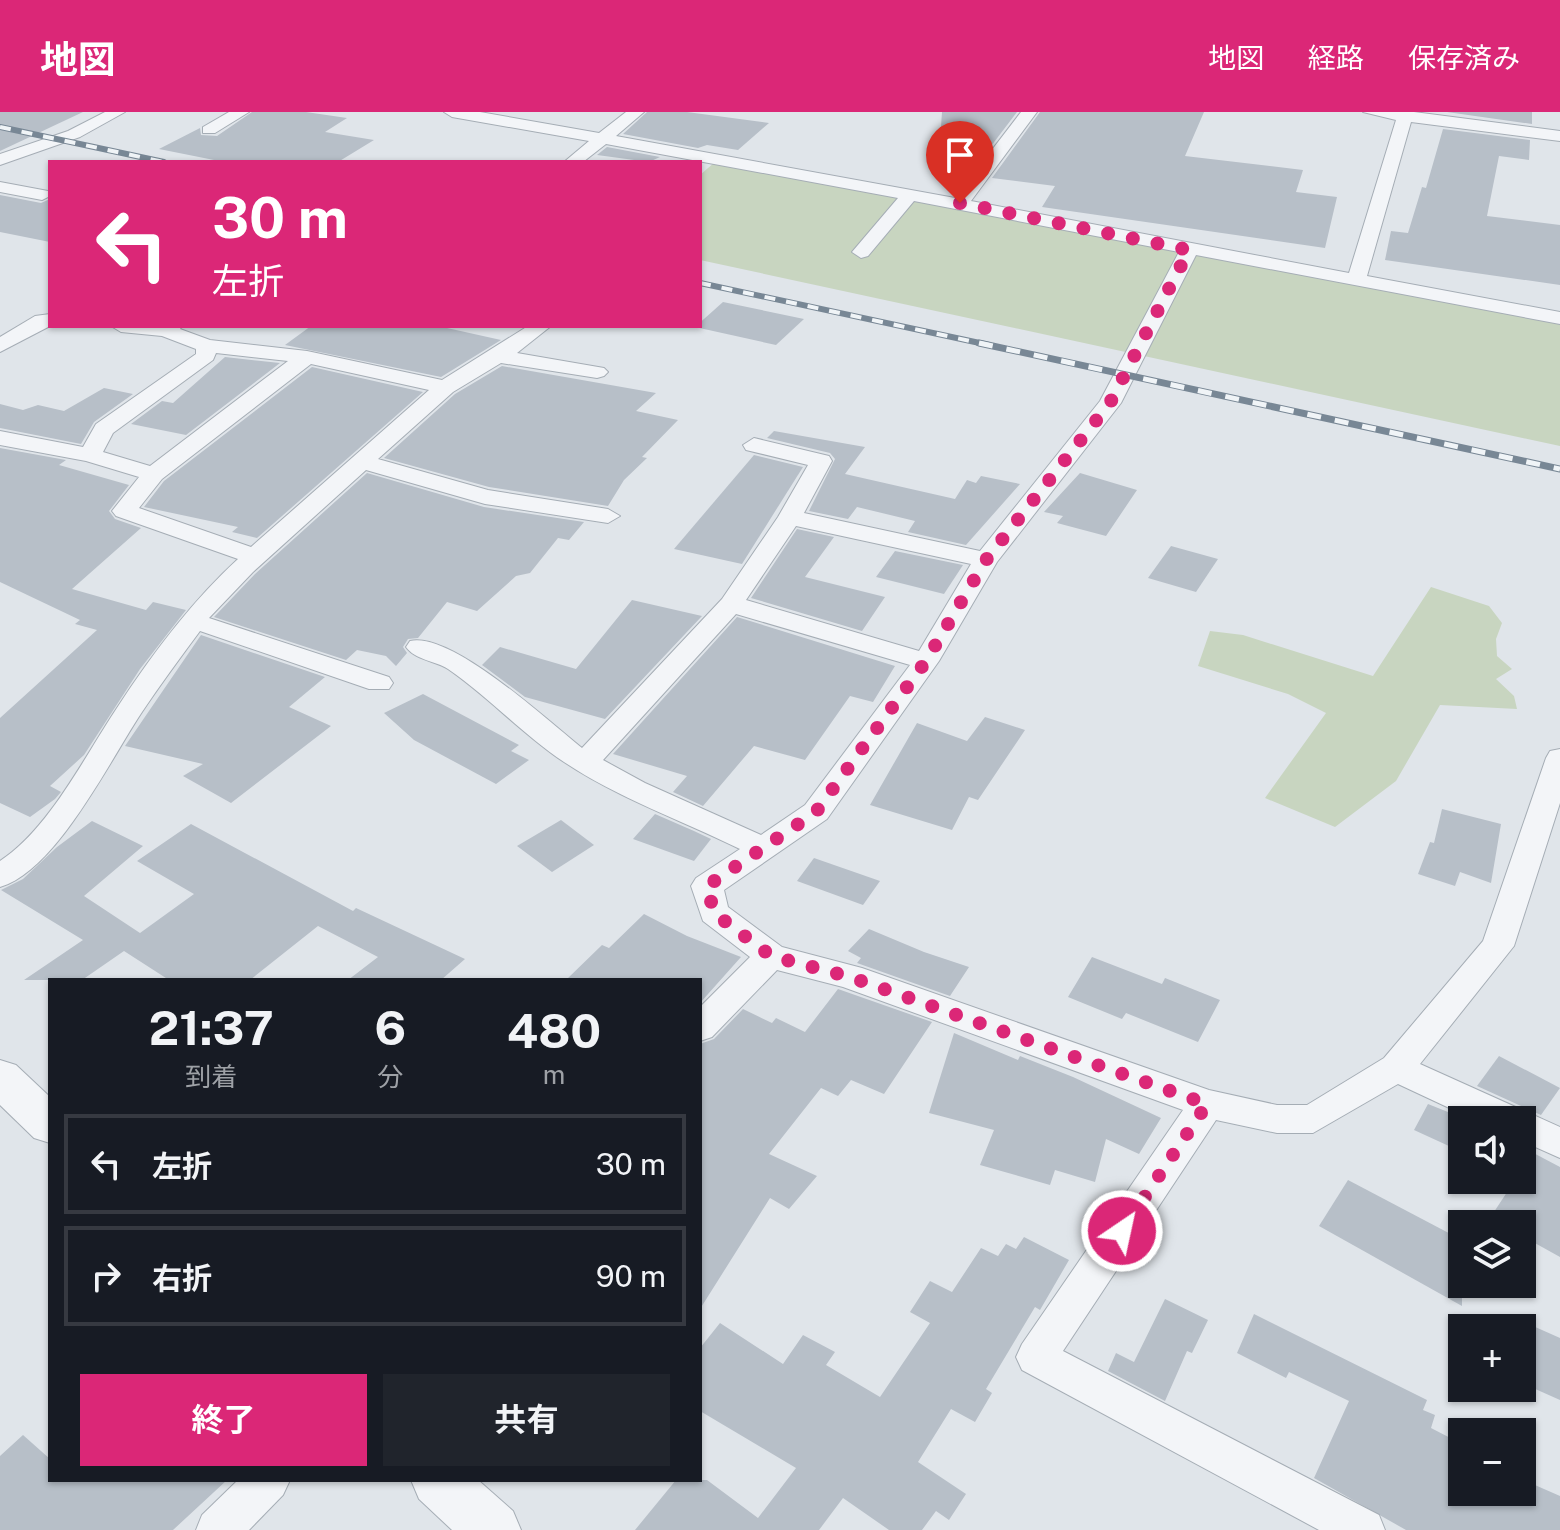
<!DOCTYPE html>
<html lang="ja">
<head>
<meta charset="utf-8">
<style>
  :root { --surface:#171b24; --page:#20242c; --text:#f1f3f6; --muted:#9ea1a6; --line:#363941; --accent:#db2777 }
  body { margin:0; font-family:"Public Sans","Noto Sans JP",sans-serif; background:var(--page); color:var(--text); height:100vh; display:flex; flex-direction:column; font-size:30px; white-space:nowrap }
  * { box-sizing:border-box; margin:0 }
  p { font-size:26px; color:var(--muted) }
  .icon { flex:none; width:44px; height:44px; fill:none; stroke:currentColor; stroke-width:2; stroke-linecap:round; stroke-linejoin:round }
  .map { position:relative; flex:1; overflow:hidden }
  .sheet { position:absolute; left:48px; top:866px; width:654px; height:504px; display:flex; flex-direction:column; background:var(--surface); border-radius:0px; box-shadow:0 2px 6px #0004 }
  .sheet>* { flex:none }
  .guide { position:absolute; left:48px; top:48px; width:654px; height:168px; border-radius:0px; box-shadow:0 2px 6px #0004; background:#db2777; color:#fff; overflow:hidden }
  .fabs { position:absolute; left:1448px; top:994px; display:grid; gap:16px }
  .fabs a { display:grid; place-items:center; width:88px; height:88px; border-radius:0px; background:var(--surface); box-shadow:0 2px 6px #0004; font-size:40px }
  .pin { position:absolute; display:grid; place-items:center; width:68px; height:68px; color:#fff; margin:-82px -34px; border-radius:50% 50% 50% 0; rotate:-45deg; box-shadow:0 0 8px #0007 }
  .pin .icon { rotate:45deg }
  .me { position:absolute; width:88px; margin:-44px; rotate:34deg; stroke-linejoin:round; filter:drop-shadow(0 0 6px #0008) }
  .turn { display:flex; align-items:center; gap:28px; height:168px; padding:0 32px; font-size:36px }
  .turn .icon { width:104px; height:104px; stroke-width:2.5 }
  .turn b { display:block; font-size:56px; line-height:68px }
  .eta { display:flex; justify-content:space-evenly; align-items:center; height:136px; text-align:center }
  .eta b { font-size:48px; font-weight:700; line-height:56px }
  .button { display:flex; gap:16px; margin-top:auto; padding:16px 32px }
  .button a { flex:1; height:92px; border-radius:0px; background:var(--accent); color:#fff; font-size:32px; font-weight:700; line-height:92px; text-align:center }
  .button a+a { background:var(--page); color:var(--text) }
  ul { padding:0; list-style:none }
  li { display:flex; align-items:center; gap:24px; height:100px; margin:0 16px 12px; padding:0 16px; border:4px solid var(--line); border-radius:0px }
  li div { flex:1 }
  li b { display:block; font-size:30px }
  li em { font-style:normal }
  header { display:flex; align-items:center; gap:48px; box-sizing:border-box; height:112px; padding:0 40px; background:var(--accent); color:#fff }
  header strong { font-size:38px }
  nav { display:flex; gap:44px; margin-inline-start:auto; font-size:28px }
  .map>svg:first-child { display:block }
  .green { fill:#c8d5c0 }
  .building { fill:#b7bfc8 }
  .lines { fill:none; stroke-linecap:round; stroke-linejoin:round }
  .minor-casing { stroke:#a5adb5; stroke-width:2 }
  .tertiary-casing { stroke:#a5adb5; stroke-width:2 }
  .minor { fill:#f3f5f8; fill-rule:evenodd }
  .tertiary { fill:#f3f5f8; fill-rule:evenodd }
  .rail-far1-casing { stroke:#788795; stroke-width:6 }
  .rail-casing { stroke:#788795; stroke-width:7 }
  .rail-far1 { stroke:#f0f4f7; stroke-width:4; stroke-dasharray:11; stroke-linecap:butt }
  .rail { stroke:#f0f4f7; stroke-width:5; stroke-dasharray:14; stroke-linecap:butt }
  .route { stroke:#db2777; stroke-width:14; stroke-dasharray:0 25.2 }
</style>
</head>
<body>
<header>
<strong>地図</strong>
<nav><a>地図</a><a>経路</a><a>保存済み</a></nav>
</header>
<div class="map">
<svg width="1560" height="1418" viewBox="0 0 1560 1418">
  <rect width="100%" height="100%" fill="#e0e5ea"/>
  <g class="green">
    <polygon points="715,50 1560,206 1560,334 700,148 700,63"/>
    <polygon points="1431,475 1489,494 1502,511 1496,527 1497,544 1512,557 1496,567 1514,584 1517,597 1440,593 1396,669 1335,715 1265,686 1326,601 1288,582 1198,554 1210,519 1243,523 1373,564"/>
  </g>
  <g class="building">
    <polygon points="0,0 83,0 0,39"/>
    <polygon points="252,0 306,0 347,6 325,20 374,28 338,50 224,50 159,37 200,16 201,23 217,24"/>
    <polygon points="647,0 687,0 769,11 738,38 707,33 698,36 623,22"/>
    <polygon points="942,0 1017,0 969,63 938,59"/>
    <polygon points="1040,0 1204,0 1185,44 1303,58 1296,80 1337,85 1325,136 1042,95 1055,74 992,66"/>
    <polygon points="1447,0 1532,0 1532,12"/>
    <polygon points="1443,17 1530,28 1529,48 1499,44 1487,104 1560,113 1560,173 1385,148 1391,119 1408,121 1422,75 1426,76"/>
    <polygon points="607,35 660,45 649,50 597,43"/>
    <polygon points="0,83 41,91 50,87 50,130 0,120"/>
    <polygon points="723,190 804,207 776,233 695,215"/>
    <polygon points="311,214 438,214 501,228 441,265 285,233"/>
    <polygon points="225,245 280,251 186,323 131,312 162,289 173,291"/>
    <polygon points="502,254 656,281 636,299 678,308 642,345 647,346 624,368 608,394 489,375 384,346 455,282"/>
    <polygon points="312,255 423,280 257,426 232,420 238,415 144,395 164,369"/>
    <polygon points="104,276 133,282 94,310 81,332 0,316 0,292 23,298 38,293 64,299"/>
    <polygon points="774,319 865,335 845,362 955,387 967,368 976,371 981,364 1020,372 966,433 908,420 915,409 857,395 848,407 809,399 835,347 830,341 767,326"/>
    <polygon points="0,336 66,348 59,353 129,373 109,399 115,407 141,416 72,477 146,498 153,490 186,498 140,557 84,643 50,674 61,680 55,687 30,705 0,691 0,606 97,518 75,512 80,508 0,470"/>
    <polygon points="754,343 803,355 742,452 674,437"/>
    <polygon points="367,361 484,395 584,410 569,428 558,426 530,461 516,464 477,499 447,490 418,526 408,527 403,535 407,541 396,554 386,544 357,538 346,548 214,505 255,462"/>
    <polygon points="1080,361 1137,378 1106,424 1057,411 1063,404 1044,400"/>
    <polygon points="797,417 834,425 805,465 885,485 862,519 751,486"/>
    <polygon points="1171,434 1218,447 1196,480 1148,466"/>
    <polygon points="895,439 963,453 944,482 876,465"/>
    <polygon points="632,488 702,504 605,607 525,585 482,553 500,535 576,557"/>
    <polygon points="737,505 895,554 873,590 850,584 805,648 754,634 703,694 673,680 687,664 613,642"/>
    <polygon points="201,523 325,565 289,595 331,614 231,691 183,664 203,652 125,634"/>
    <polygon points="423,582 519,633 511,639 529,648 496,672 414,628 384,601"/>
    <polygon points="985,605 1025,618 978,688 969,685 952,718 870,693 917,611 967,629"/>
    <polygon points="1442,697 1501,712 1491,771 1460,760 1455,774 1418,762 1430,730 1434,731"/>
    <polygon points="655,702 694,719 711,727 694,749 633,727"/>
    <polygon points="561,708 594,733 552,760 517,734"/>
    <polygon points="92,709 143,734 84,784 140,821 194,782 137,749 191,712 353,799 356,796 465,847 441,868 348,868 378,845 318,814 250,868 169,868 124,839 82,868 24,868 83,828 1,778 23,767 57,735"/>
    <polygon points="814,746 880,769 863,793 797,769"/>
    <polygon points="644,802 687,824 741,845 700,891 700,868 566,868 602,833 609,836"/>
    <polygon points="869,817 924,840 969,855 950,884 857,851 861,846 848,839"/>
    <polygon points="1092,845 1162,872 1165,866 1220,888 1198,930 1126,901 1122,907 1068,885"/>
    <polygon points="838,877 932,910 884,982 851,968 838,984 821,976 769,1042 817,1064 789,1097 770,1086 700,1197 700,932 714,927 743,897 772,911 776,906 805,920"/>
    <polygon points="954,921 1018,948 1020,944 1073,965 1161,1006 1139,1042 1106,1027 1095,1070 1055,1058 1050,1073 980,1053 994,1018 929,1001"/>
    <polygon points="1499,944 1560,976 1541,1003 1477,974"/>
    <polygon points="1428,992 1468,1008 1462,1008 1462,1040 1414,1018"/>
    <polygon points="1522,1035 1560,1055 1560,1145 1522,1124 1522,1112 1502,1112 1490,1106 1515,1068 1522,1068"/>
    <polygon points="1348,1068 1462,1128 1462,1194 1319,1114"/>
    <polygon points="1024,1125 1069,1148 1040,1198 1035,1195 986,1277 992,1281 975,1310 951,1297 918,1350 966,1382 949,1408 936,1399 922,1418 889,1418 843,1386 819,1418 635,1418 676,1368 707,1368 758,1406 796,1356 700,1299 700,1236 720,1211 783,1252 803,1223 835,1240 826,1253 880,1285 930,1211 910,1200 930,1169 952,1180 981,1136 998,1144 1006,1132 1016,1137"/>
    <polygon points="1165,1187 1208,1208 1192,1241 1187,1239 1165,1289 1108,1259 1116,1241 1134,1250"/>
    <polygon points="1254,1202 1427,1288 1423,1298 1435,1303 1431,1316 1462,1332 1462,1380 1526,1380 1528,1370 1560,1384 1560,1418 1406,1418 1314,1366 1349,1289 1289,1260 1286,1266 1237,1241"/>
    <polygon points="1522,1209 1560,1226 1560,1288 1522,1271"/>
    <polygon points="23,1323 50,1347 50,1368 227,1368 173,1418 0,1418 0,1344"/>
  </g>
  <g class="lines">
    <g class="minor-casing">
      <g id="minor">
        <polygon points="105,0 125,0 80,25 0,53 0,42 68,19"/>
        <polygon points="229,0 249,0 215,21 203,21 203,15"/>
        <path d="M444,0h36l119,21 27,-21h18l-28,24 339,62 66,-86h16l-66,89 378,72 47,-153 -33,-8h51l146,19v10l-149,-19 -44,154 193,36v12l-364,-69 -75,148 -124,159 -58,99 -112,158 -103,71 4,17 54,40 80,21 347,122 68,15h30l77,-47 99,-117 63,-183 4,-7 10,-2v54l-46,143 -94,118 140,63v31l-38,-17v-21h-47l-77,-36 -85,49h-36l-61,-13 -153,231 316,164 6,15h-66l-297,-160 -6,-13 6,-13 161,-234 -340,-123 -66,-17 -65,67 -12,4v-34l50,-50 -47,-36 -12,-35 5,-8 44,-29c-59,-29 -122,-51 -176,-87 -41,-27 -75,-65 -116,-93 -12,-8 -33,-9 -42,-22l4,-6c41,-10 138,80 172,107l140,-149 56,-82 30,-52 -62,-15 -3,-5 11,-7 75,18 3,5 -28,52 176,38 120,-150 79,-149 -265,-51 -46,55 -7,2 -9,-6 46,-54 -292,-54 -23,18h-19l25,-21 -137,-24zM796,414l175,38 -52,87 -173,-51zM736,502l174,51 -105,140 -44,30 -116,-52 -42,-23z"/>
        <polygon points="0,70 48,79 50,84 42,88 0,80"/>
        <polygon points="50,202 50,214 0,240 0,225 35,204"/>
        <path d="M111,214h71l-2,3 30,11 97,11 135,29 86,-54h23l-34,27 87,15 4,4 -4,4 -7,2 -96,-15 -48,29 -75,67 110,31 120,19 12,7 -12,7 -123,-19 -119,-34 -113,102 -44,46 180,59 4,6 -4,6h-20l-169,-58c-20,27 -40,54 -58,81 -32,48 -86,159 -142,175v-26c48,-31 84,-103 115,-150 35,-54 75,-108 123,-152l-122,-43 -4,-5 27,-34 -53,-16 -86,-16v-14l83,16 13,-23 100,-70v-5l-34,-13 -41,-4zM216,241l72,8 -138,105 -47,-14 10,-19 100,-73zM311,252l118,26 -178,157 -112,-39 23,-29z"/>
        <polygon points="238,1368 290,1368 283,1383 249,1418 196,1418 202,1403"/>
      </g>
    </g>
    <g class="tertiary-casing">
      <g id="tertiary">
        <polygon points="0,948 16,953 50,985 50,1031 34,1026 0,993"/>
        <polygon points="411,1368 478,1368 513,1399 521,1418 452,1418 419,1387"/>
      </g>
    </g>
    <use href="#minor" class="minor"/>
    <use href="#tertiary" class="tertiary"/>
    <g class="rail-far1-casing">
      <g id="rail-far1">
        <polyline points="0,15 164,50"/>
        <polyline points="700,171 989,233"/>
      </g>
    </g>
    <g class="rail-casing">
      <polyline id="rail" points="979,231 1560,357"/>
    </g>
    <use href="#rail-far1" class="rail-far1"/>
    <use href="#rail" class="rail"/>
  </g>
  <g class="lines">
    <polyline class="route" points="960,91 1189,138 1110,291 986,448 926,549 816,700 707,774 714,801 771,844 850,865 1207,992 1122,1119"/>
  </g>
</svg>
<div class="fabs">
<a><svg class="icon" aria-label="sound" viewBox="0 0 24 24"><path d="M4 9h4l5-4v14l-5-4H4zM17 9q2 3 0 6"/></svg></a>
<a><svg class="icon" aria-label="layers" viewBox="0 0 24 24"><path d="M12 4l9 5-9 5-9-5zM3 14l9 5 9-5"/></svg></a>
<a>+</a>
<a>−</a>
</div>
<div class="pin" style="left:960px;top:91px;background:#d93025"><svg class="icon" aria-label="arrive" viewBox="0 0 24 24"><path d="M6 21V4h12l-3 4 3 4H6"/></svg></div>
<svg class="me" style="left:1122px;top:1119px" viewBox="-20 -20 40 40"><circle r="17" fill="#db2777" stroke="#fff" stroke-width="3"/><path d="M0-11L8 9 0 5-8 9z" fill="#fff"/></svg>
<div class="guide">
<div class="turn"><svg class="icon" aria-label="left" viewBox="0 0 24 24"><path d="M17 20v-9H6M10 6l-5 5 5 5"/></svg><div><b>30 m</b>左折</div></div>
</div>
<section class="sheet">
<div class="eta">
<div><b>21:37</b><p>到着</p></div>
<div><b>6</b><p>分</p></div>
<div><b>480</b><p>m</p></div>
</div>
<ul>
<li><svg class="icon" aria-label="left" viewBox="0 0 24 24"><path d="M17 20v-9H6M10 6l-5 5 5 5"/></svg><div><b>左折</b></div><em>30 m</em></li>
<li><svg class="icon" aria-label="right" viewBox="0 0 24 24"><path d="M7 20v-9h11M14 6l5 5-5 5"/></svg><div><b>右折</b></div><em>90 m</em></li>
</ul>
<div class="button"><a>終了</a><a>共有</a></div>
</section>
</div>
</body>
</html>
